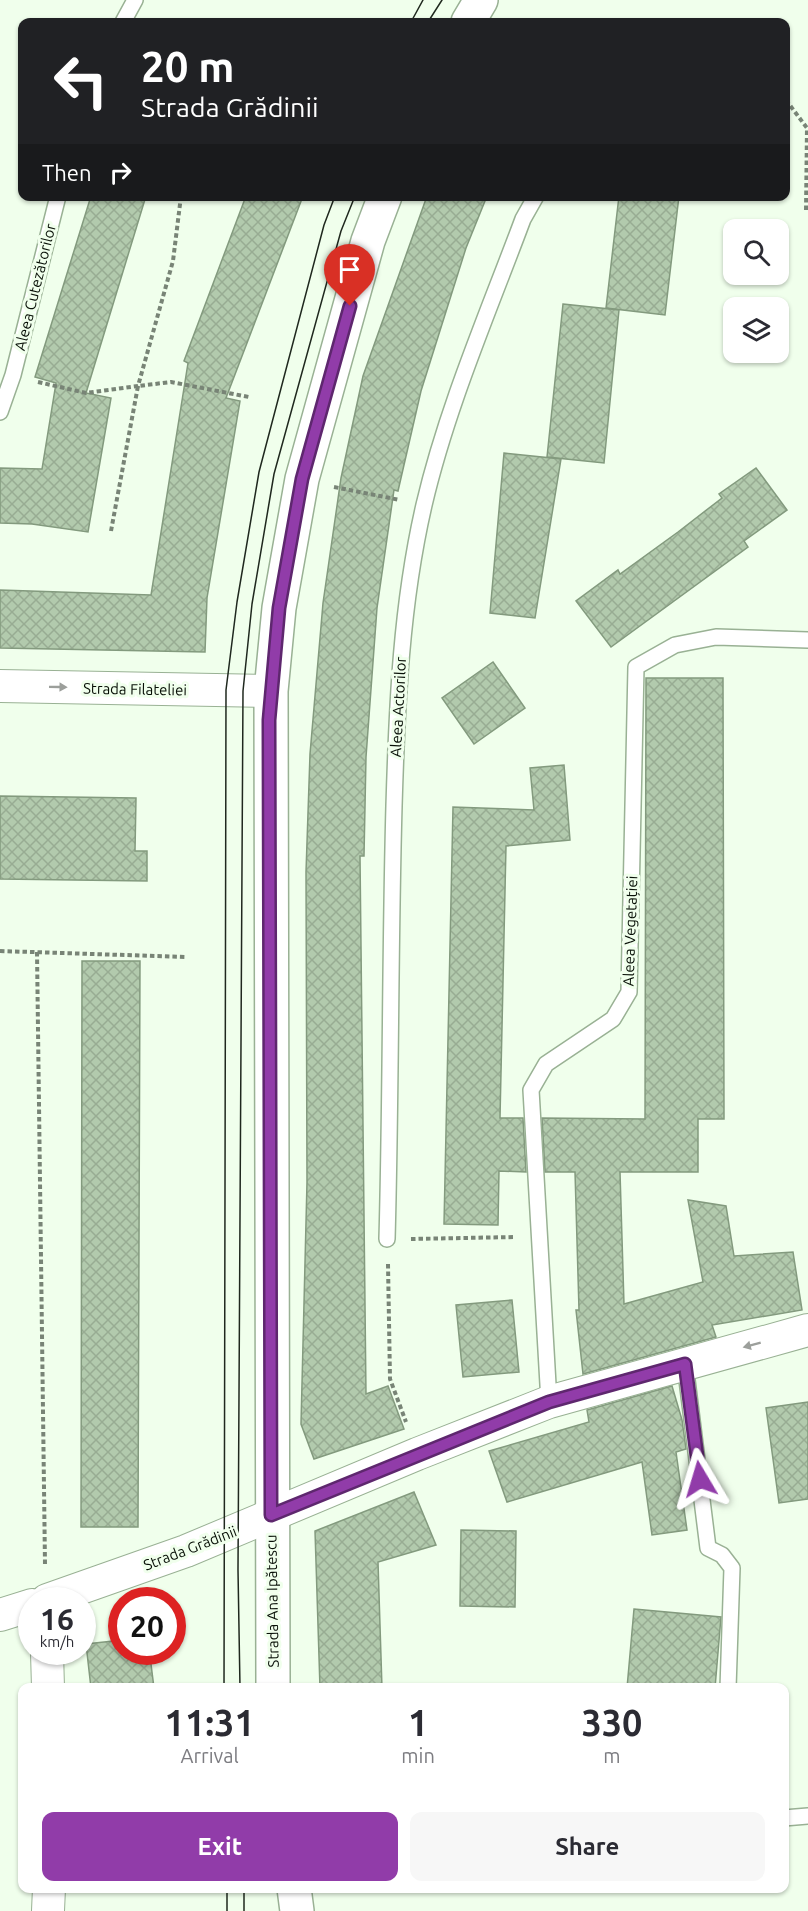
<!DOCTYPE html>
<html lang="en">
<head>
<meta charset="utf-8">
<style>
  :root { --surface:#fff; --page:#f7f7f7; --text:#2b2b33; --muted:#7c7c81; --accent:#913ca9 }
  body { margin:0; font-family:Ubuntu,sans-serif; background:var(--page); color:var(--text); height:100vh; display:flex; flex-direction:column; font-size:22px; white-space:nowrap }
  * { box-sizing:border-box; margin:0 }
  p { font-size:20px; color:var(--muted) }
  .icon { flex:none; width:33px; height:33px; fill:none; stroke:currentColor; stroke-width:2; stroke-linecap:round; stroke-linejoin:round }
  .map { position:relative; flex:1; overflow:hidden }
  .panel { position:absolute; left:18px; top:1683px; width:771px; height:210px; display:flex; flex-direction:column; background:var(--surface); border-radius:12px; box-shadow:0 2px 4px #0004 }
  .panel>* { flex:none }
  .top-card { position:absolute; left:18px; top:18px; width:772px; height:183px; border-radius:12px; box-shadow:0 2px 4px #0004; background:#202124; color:#fff; overflow:hidden }
  .controls { position:absolute; left:723px; top:219px; display:grid; gap:12px }
  .controls a { display:grid; place-items:center; width:66px; height:66px; border-radius:12px; background:var(--surface); box-shadow:0 2px 4px #0004; font-size:30px }
  .speed { position:absolute; left:18px; top:1587px; display:flex; gap:12px; font-size:30px; font-weight:700; text-align:center }
  .speed>* { display:grid; place-content:center; width:78px; height:78px; border-radius:50%; background:var(--surface); box-shadow:0 2px 4px #0004; line-height:1 }
  .speed small { font-size:15px; font-weight:400 }
  .speed .limit { border:9px solid #d22; background:#fff; color:#111 }
  .pin { position:absolute; display:grid; place-items:center; width:51px; height:51px; color:#fff; margin:-62px -26px; border-radius:50% 50% 50% 0; rotate:-45deg; box-shadow:0 0 6px #0007 }
  .pin .icon { rotate:45deg }
  .me { position:absolute; width:66px; margin:-33px; rotate:353deg; stroke-linejoin:round; filter:drop-shadow(0 0 4px #0008) }
  .turn { display:flex; align-items:center; gap:21px; height:126px; padding:0 24px; font-size:27px }
  .turn .icon { width:78px; height:78px; stroke-width:2.5 }
  .turn b { display:block; font-size:42px; line-height:51px }
  .then { display:flex; align-items:center; height:57px; padding:0 24px; background:#0003; gap:12px; font-size:22px }
  .eta { display:flex; justify-content:space-evenly; align-items:center; height:102px; text-align:center }
  .eta b { font-size:36px; font-weight:700; line-height:42px }
  .cta { display:flex; gap:12px; margin-top:auto; padding:12px 24px }
  .cta a { flex:1; height:69px; border-radius:12px; background:var(--accent); color:#fff; font-size:24px; font-weight:700; line-height:69px; text-align:center }
  .cta a+a { background:var(--page); color:var(--text) }
  .map>svg:first-child { display:block }
  .building { fill:url(#building-cross-hatch); stroke:#839a7e; stroke-width:1.5 }
  .lines { fill:none; stroke-linecap:round; stroke-linejoin:round }
  .service-casing { stroke:#99b194; stroke-width:18 }
  .minor-casing { stroke:#99b194; stroke-width:34 }
  .tertiary-casing { stroke:#99b194; stroke-width:36 }
  .path { stroke:#788476; stroke-width:4; stroke-dasharray:4.5 3; stroke-linecap:butt }
  .service { stroke:#fff; stroke-width:15 }
  .minor { stroke:#fff; stroke-width:32 }
  .tertiary { stroke:#fff; stroke-width:33 }
  .tram { stroke:#1f281e; stroke-width:1.5 }
  .oneway { fill:#9c9f9b }
  .route-casing { stroke:#5e276e; stroke-width:15 }
  .route { stroke:#913ca9; stroke-width:10 }
  .labels { text-anchor:middle; dominant-baseline:central; stroke-width:6; stroke-linejoin:round; paint-order:stroke }
  .street-label { font-size:15px; fill:#070f06; stroke:#f0ffec }
</style>
</head>
<body>
<div class="map">
<svg width="808" height="1911" viewBox="0 0 808 1911">
  <defs>
    <pattern id="building-cross-hatch" width="8" height="8" patternUnits="userSpaceOnUse" patternTransform="scale(1.5)"><rect width="8" height="8" fill="#b2caad"/><path d="M0 0l8 8M0 8l8-8" fill="none" stroke="#98ac93"/></pattern>
  </defs>
  <rect width="100%" height="100%" fill="#f0ffec"/>
  <g class="building">
    <polygon points="91,196 146,196 86,393 111,398 88,532 32,524 0,523 0,468 42,469 56,383 35,377"/>
    <polygon points="246,196 303,196 226,398 240,401 207,598 205,652 0,648 0,590 151,595 188,363 184,361"/>
    <polygon points="427,196 487,196 466,248 421,391 398,491 394,490 377,608 366,757 364,856 360,856 366,1394 388,1386 404,1429 314,1459 301,1424 307,1182 306,872 310,754 323,603 341,478 363,376"/>
    <polygon points="619,196 679,196 665,315 606,308"/>
    <polygon points="563,304 619,310 604,463 547,457"/>
    <polygon points="504,453 561,459 535,618 490,613"/>
    <polygon points="756,468 787,510 744,541 748,547 611,647 576,601 618,570 620,574 678,532 722,498 719,494"/>
    <polygon points="493,662 525,708 474,744 442,698"/>
    <polygon points="646,678 723,678 724,1119 698,1119 698,1172 620,1172 624,1304 703,1282 688,1200 726,1206 734,1256 793,1252 802,1310 712,1325 716,1337 583,1374 576,1310 579,1310 575,1172 545,1172 542,1118 645,1119"/>
    <polygon points="564,765 570,840 506,846 500,1118 523,1118 526,1172 499,1171 498,1225 444,1224 453,807 534,810 530,768"/>
    <polygon points="0,796 136,798 135,851 147,851 147,881 0,879"/>
    <polygon points="82,961 140,961 138,1527 81,1527"/>
    <polygon points="512,1300 519,1372 463,1377 456,1305"/>
    <polygon points="672,1386 682,1420 686,1449 676,1452 687,1530 652,1535 642,1462 507,1502 489,1451 589,1422 587,1410"/>
    <polygon points="808,1402 808,1499 779,1503 766,1408"/>
    <polygon points="414,1492 436,1545 378,1562 382,1688 320,1688 315,1531"/>
    <polygon points="461,1530 516,1531 515,1607 460,1606"/>
    <polygon points="634,1609 721,1617 715,1688 627,1688"/>
    <polygon points="122,1640 122,1652 137,1652 138,1658 150,1656 154,1688 91,1688 86,1644"/>
  </g>
  <g class="lines">
    <g class="service-casing">
      <g id="service">
        <polyline points="123,22 135,0"/>
        <polyline points="0,412 13,375 58,196"/>
        <path d="M387,1239c4,-144 3,-289 7,-433 3,-102 7,-201 30,-301 23,-98 64,-192 99,-286l13,-23"/>
        <polyline points="685,1364 708,1548 722,1555 732,1568 728,1688"/>
        <polyline points="549,1402 531,1090 546,1064 613,1019 629,992 636,667 675,645 716,637 808,640"/>
        <polyline points="784,1818 808,1816"/>
      </g>
    </g>
    <g class="minor-casing">
      <g id="minor">
        <polyline points="0,686 271,691"/>
        <polyline points="47,1600 186,1551 417,1454 549,1402 808,1330"/>
        <polyline points="0,1615 32,1605"/>
        <polyline points="47,1652 48,1688"/>
        <polyline points="48,1911 49,1888"/>
      </g>
    </g>
    <g class="tertiary-casing">
      <g id="tertiary">
        <polyline points="468,22 481,0"/>
        <polyline points="273,1688 271,691 279,608 302,479 368,241 385,196"/>
        <polyline points="294,1888 297,1911"/>
      </g>
    </g>
    <g class="path">
      <polyline points="786,100 807,128 806,211"/>
      <polyline points="38,382 86,393 138,386 173,261 181,196"/>
      <polyline points="334,487 400,500"/>
      <polyline points="111,531 138,386 171,382 249,397"/>
      <polyline points="0,951 186,957"/>
      <polyline points="37,952 45,1564"/>
      <polyline points="411,1239 515,1237"/>
      <polyline points="388,1264 390,1379 406,1422"/>
    </g>
    <use href="#service" class="service"/>
    <use href="#minor" class="minor"/>
    <use href="#tertiary" class="tertiary"/>
    <g class="tram">
      <polyline points="411,22 423,0"/>
      <polyline points="428,22 442,0"/>
      <polyline points="224,1688 226,690 237,602 259,472 324,225 335,196"/>
      <polyline points="240,1688 238,1570 243,691 252,604 274,474 341,231 355,196"/>
      <polyline points="227,1888 227,1911"/>
      <polyline points="244,1888 244,1911"/>
    </g>
  </g>
  <defs><path id="oneway-solid" d="M-6-.8H1V-3.2L6.5 0L1 3.2V.8H-6Z" transform="scale(1.5)"/></defs>
  <g class="oneway">
    <use href="#oneway-solid" transform="translate(58 687) rotate(1)"/>
    <use href="#oneway-solid" transform="translate(752 1345) rotate(165)"/>
  </g>
  <g class="lines">
    <g class="route-casing">
      <polyline id="route" points="350,306 302,479 279,608 269,720 271,1515 549,1402 685,1364 700,1479"/>
    </g>
    <use href="#route" class="route"/>
  </g>
  <g class="labels">
    <g class="street-label">
      <text transform="translate(35 287) rotate(-76)">Aleea Cutezătorilor</text>
      <text transform="translate(135 689) rotate(1)">Strada Filateliei</text>
      <text transform="translate(398 707) rotate(-87)">Aleea Actorilor</text>
      <text transform="translate(630 931) rotate(-88)">Aleea Vegetației</text>
      <text transform="translate(190 1548) rotate(-21)">Strada Grădinii</text>
      <text transform="translate(272 1601) rotate(-91)">Strada Ana Ipătescu</text>
    </g>
  </g>
</svg>
<div class="controls">
<a><svg class="icon" aria-label="search" viewBox="0 0 24 24"><circle cx="10" cy="10" r="6"/><path d="M15 15l6 6"/></svg></a>
<a><svg class="icon" aria-label="layers" viewBox="0 0 24 24"><path d="M12 4l9 5-9 5-9-5zM3 14l9 5 9-5"/></svg></a>
</div>
<div class="speed"><div>16<small>km/h</small></div><div class="limit">20</div></div>
<div class="pin" style="left:350px;top:306px;background:#d93025"><svg class="icon" aria-label="arrive" viewBox="0 0 24 24"><path d="M6 21V4h12l-3 4 3 4H6"/></svg></div>
<svg class="me" style="left:700px;top:1479px" viewBox="-20 -20 40 40"><path d="M0-17L14 15 0 8-14 15z" fill="#913ca9" stroke="#fff" stroke-width="4"/></svg>
<div class="top-card">
<div class="turn"><svg class="icon" aria-label="left" viewBox="0 0 24 24"><path d="M17 20v-9H6M10 6l-5 5 5 5"/></svg><div><b>20 m</b>Strada Grădinii</div></div>
<div class="then">Then<svg class="icon" aria-label="right" viewBox="0 0 24 24"><path d="M7 20v-9h11M14 6l5 5-5 5"/></svg></div>
</div>
<section class="panel">
<div class="eta">
<div><b>11:31</b><p>Arrival</p></div>
<div><b>1</b><p>min</p></div>
<div><b>330</b><p>m</p></div>
</div>
<div class="cta"><a>Exit</a><a>Share</a></div>
</section>
</div>
</body>
</html>
